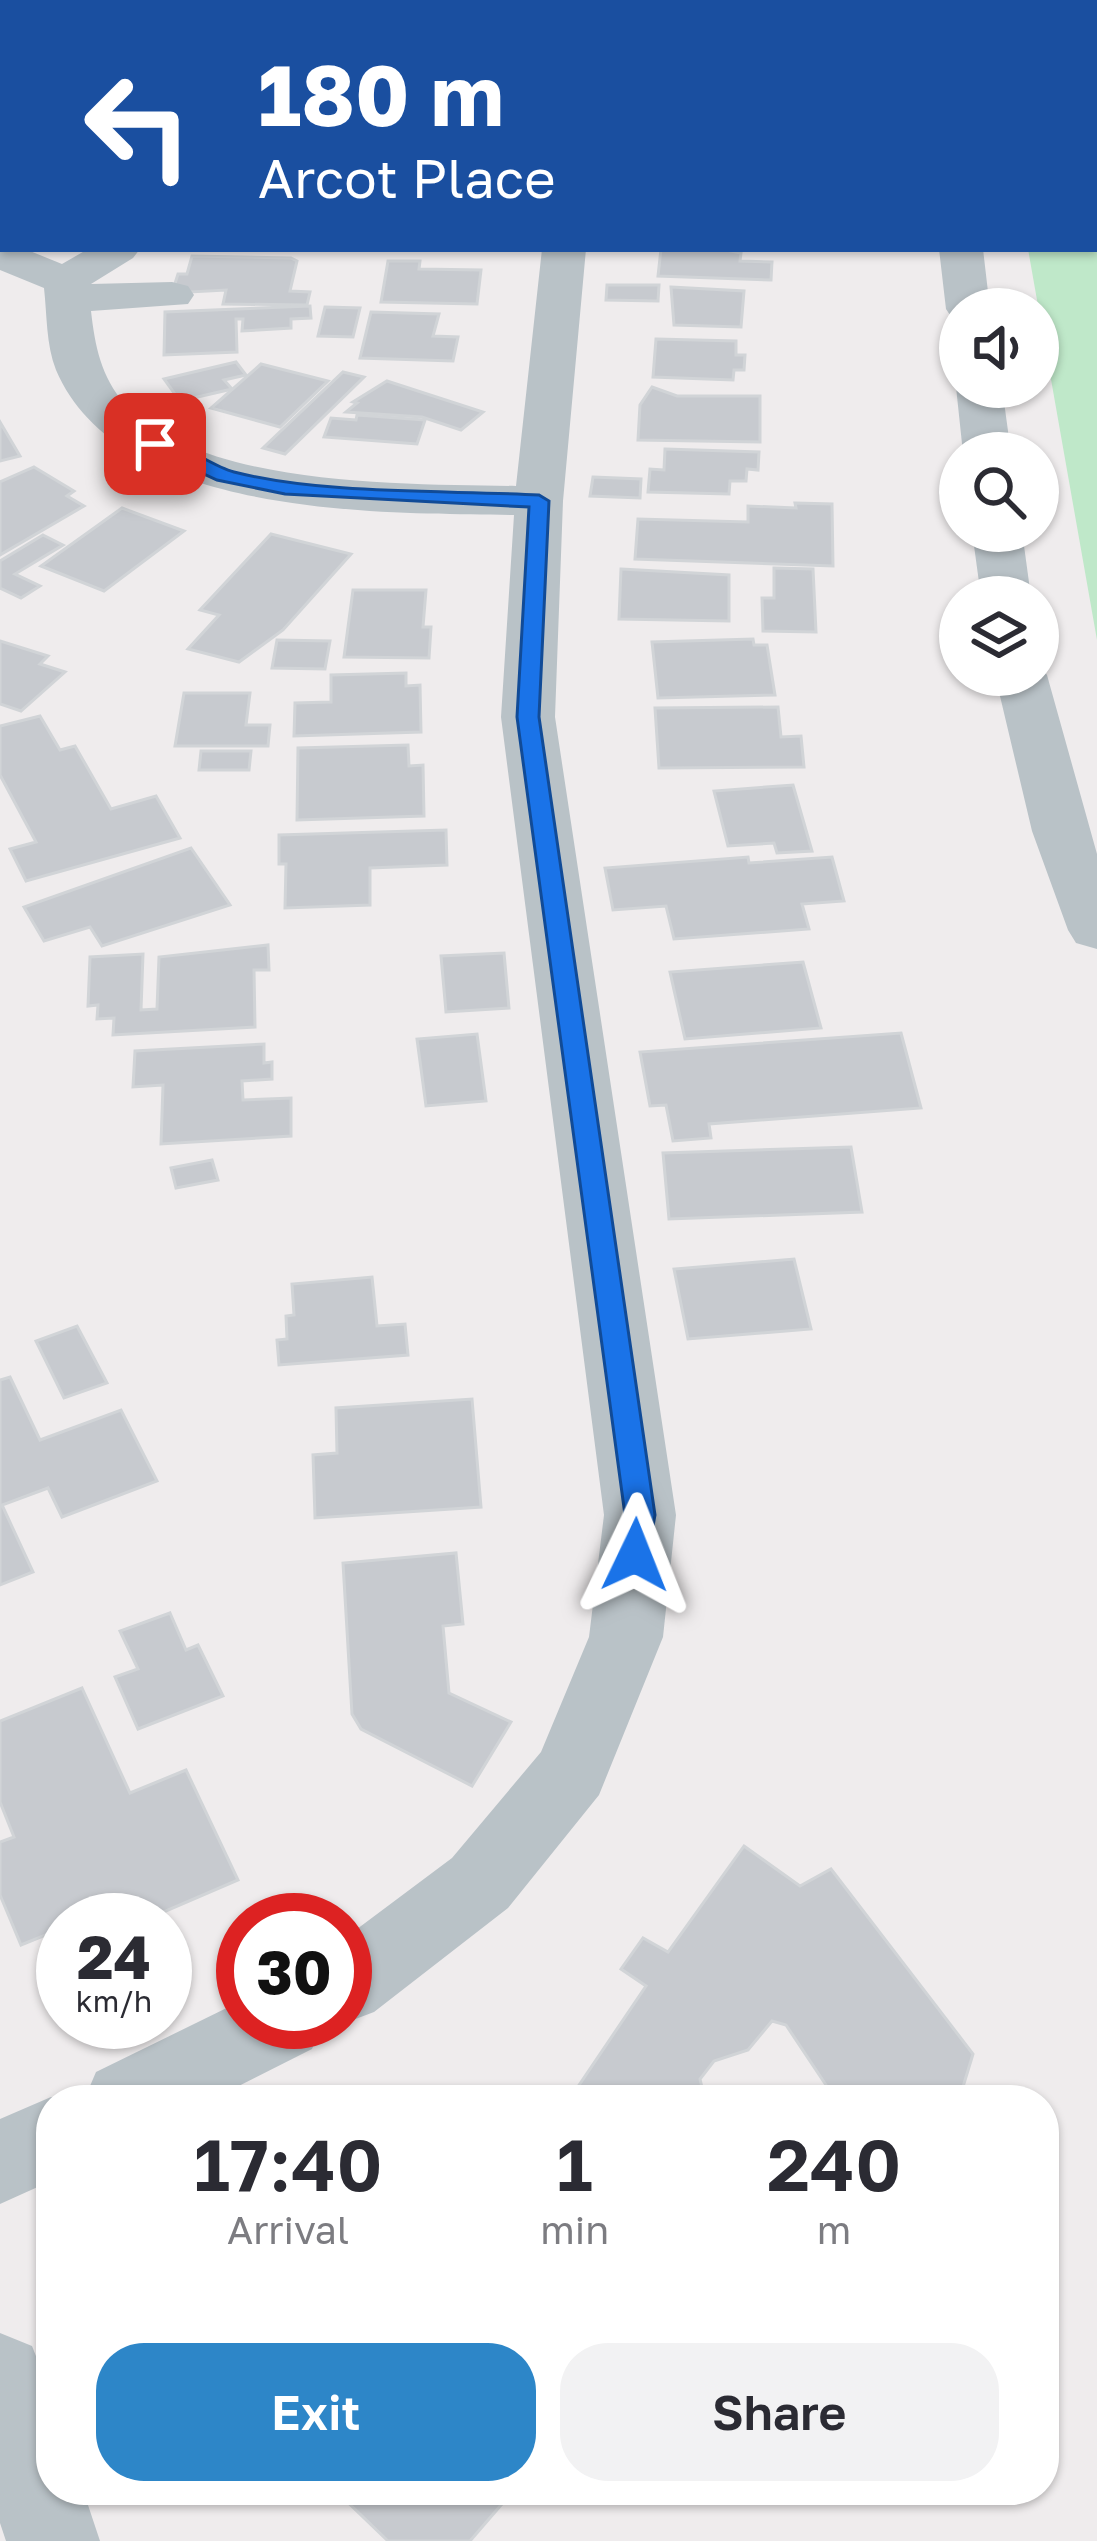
<!DOCTYPE html>
<html lang="en">
<head>
<meta charset="utf-8">
<style>
  :root { --surface:#fff; --page:#f2f2f3; --text:#2b2b33; --muted:#7c7c81; --accent:#2d86c8 }
  body { margin:0; font-family:"Golos Text",sans-serif; background:var(--page); color:var(--text); height:100vh; display:flex; flex-direction:column; font-size:45px; white-space:nowrap }
  * { box-sizing:border-box; margin:0 }
  p { font-size:39px; color:var(--muted) }
  .icon { flex:none; width:66px; height:66px; fill:none; stroke:currentColor; stroke-width:2; stroke-linecap:round; stroke-linejoin:round }
  .map { position:relative; flex:1; overflow:hidden }
  .panel { position:absolute; left:36px; top:2085px; width:1023px; height:420px; display:flex; flex-direction:column; background:var(--surface); border-radius:48px; box-shadow:0 3px 9px #0004 }
  .panel>* { flex:none }
  .top-card { position:absolute; left:0px; top:0px; width:1098px; height:252px; box-shadow:0 3px 9px #0004; background:#1a4fa0; color:#fff; overflow:hidden }
  .controls { position:absolute; left:939px; top:288px; display:grid; gap:24px }
  .controls a { display:grid; place-items:center; width:120px; height:120px; border-radius:50%; background:var(--surface); box-shadow:0 3px 9px #0004; font-size:60px }
  .speed { position:absolute; left:36px; top:1893px; display:flex; gap:24px; font-size:60px; font-weight:700; text-align:center }
  .speed>* { display:grid; place-content:center; width:156px; height:156px; border-radius:50%; background:var(--surface); box-shadow:0 3px 9px #0004; line-height:1 }
  .speed small { font-size:30px; font-weight:400 }
  .speed .limit { border:18px solid #d22; background:#fff; color:#111 }
  .pin { position:absolute; display:grid; place-items:center; width:102px; height:102px; color:#fff; margin:-51px; border-radius:24px; box-shadow:0 6px 18px #0006 }
  .me { position:absolute; width:132px; margin:-66px; rotate:2deg; stroke-linejoin:round; filter:drop-shadow(0 0 9px #0008) }
  .turn { display:flex; align-items:center; gap:42px; height:252px; padding:0 60px; font-size:54px }
  .turn .icon { width:156px; height:156px; stroke-width:2.5 }
  .turn b { display:block; font-size:84px; line-height:102px }
  .eta { display:flex; justify-content:space-evenly; align-items:center; height:204px; text-align:center }
  .eta b { font-size:72px; font-weight:600; line-height:84px }
  .action { display:flex; gap:24px; margin-top:auto; padding:24px 60px }
  .action a { flex:1; height:138px; border-radius:48px; background:var(--accent); color:#fff; font-size:48px; font-weight:600; line-height:138px; text-align:center }
  .action a+a { background:var(--page); color:var(--text) }
  .map>svg:first-child { display:block }
  .green { fill:#bfe8c9 }
  .building { fill:#c7cacf; stroke:#d1d4d7; stroke-width:3 }
  .lines { fill:none; stroke-linecap:round; stroke-linejoin:round }
  .minor { fill:#b9c2c7; fill-rule:evenodd }
  .route { fill:#1a73e8; stroke:#114b97; stroke-width:3 }
</style>
</head>
<body>
<div class="map">
<svg width="1097" height="2541" viewBox="0 0 1097 2541">
  <rect width="100%" height="100%" fill="#efeced"/>
  <polygon class="green" points="1095,32 1097,32 1097,640 1028,249 1095,249"/>
  <g class="building">
    <polygon points="661,249 721,249 741,253 740,261 772,262 771,280 658,276"/>
    <polygon points="192,256 291,258 297,261 290,291 310,292 307,305 223,304 226,290 172,293 178,274 187,274"/>
    <polygon points="388,261 420,261 419,269 481,270 477,304 381,302"/>
    <polygon points="607,285 659,285 658,301 606,300"/>
    <polygon points="671,287 744,291 741,327 674,325"/>
    <polygon points="310,306 311,318 291,319 291,328 242,331 243,319 236,319 237,352 164,355 165,312"/>
    <polygon points="325,307 360,308 353,337 318,336"/>
    <polygon points="371,312 439,314 433,336 458,337 453,361 360,358"/>
    <polygon points="656,339 736,341 736,355 745,355 744,370 734,370 733,380 653,377"/>
    <polygon points="236,362 246,375 224,380 232,389 180,401 164,379"/>
    <polygon points="261,364 328,381 280,427 211,408"/>
    <polygon points="343,372 364,377 285,454 263,448"/>
    <polygon points="387,381 483,412 461,430 422,417 346,412 357,403 353,402"/>
    <polygon points="652,387 677,396 760,396 760,442 638,440 640,405"/>
    <polygon points="357,415 425,420 417,444 324,437 331,418 356,420"/>
    <polygon points="0,422 20,456 0,461"/>
    <polygon points="665,449 759,452 758,470 747,469 746,481 730,481 729,494 648,492 650,469 664,470"/>
    <polygon points="34,467 74,491 67,496 84,506 0,555 0,482"/>
    <polygon points="593,477 641,479 640,498 590,496"/>
    <polygon points="795,503 832,504 833,566 635,559 638,519 748,522 748,506 796,508"/>
    <polygon points="122,508 184,531 104,591 41,566"/>
    <polygon points="271,534 351,554 283,630 239,662 188,649 219,615 200,610"/>
    <polygon points="43,535 63,545 15,574 40,586 21,598 0,588 0,561"/>
    <polygon points="774,568 813,569 816,632 763,631 762,598 774,598"/>
    <polygon points="621,569 729,575 729,621 619,619"/>
    <polygon points="353,590 426,590 423,627 431,627 429,658 344,657"/>
    <polygon points="753,639 754,645 767,645 775,695 658,698 652,642"/>
    <polygon points="277,640 330,641 325,669 272,668"/>
    <polygon points="0,641 48,656 40,664 65,672 21,711 0,704"/>
    <polygon points="406,673 406,686 420,685 421,732 294,736 295,703 331,702 331,675"/>
    <polygon points="184,693 250,693 246,725 270,725 268,746 175,746"/>
    <polygon points="778,707 781,737 801,736 804,767 659,768 655,708"/>
    <polygon points="40,716 60,750 75,746 111,809 156,796 180,838 26,881 10,849 36,842 0,775 0,726"/>
    <polygon points="408,745 409,766 423,765 424,816 297,820 298,748"/>
    <polygon points="201,751 251,751 249,770 199,770"/>
    <polygon points="793,785 812,851 777,853 774,843 728,846 714,791"/>
    <polygon points="446,830 447,865 370,868 370,905 285,908 286,864 279,864 279,835"/>
    <polygon points="191,848 230,905 102,946 90,927 44,941 24,907"/>
    <polygon points="748,857 749,863 832,857 844,901 802,904 809,929 674,939 666,906 613,910 605,868"/>
    <polygon points="268,945 269,970 254,970 255,1027 113,1035 114,1018 97,1019 98,1005 88,1006 90,957 143,954 141,1010 157,1009 159,957"/>
    <polygon points="504,953 509,1008 446,1012 441,956"/>
    <polygon points="803,962 821,1028 685,1039 670,972"/>
    <polygon points="901,1033 921,1108 709,1124 711,1138 673,1141 666,1105 650,1106 640,1052"/>
    <polygon points="477,1034 486,1101 426,1106 417,1039"/>
    <polygon points="264,1044 264,1063 272,1062 272,1079 242,1081 243,1100 291,1098 291,1136 161,1144 163,1085 133,1087 135,1051"/>
    <polygon points="851,1147 862,1212 669,1219 663,1153"/>
    <polygon points="212,1160 218,1180 176,1188 171,1168"/>
    <polygon points="794,1259 811,1329 688,1339 674,1269"/>
    <polygon points="372,1277 377,1326 405,1324 408,1355 279,1365 277,1340 287,1339 286,1316 294,1315 292,1284"/>
    <polygon points="77,1326 107,1383 64,1398 36,1341"/>
    <polygon points="10,1377 40,1440 121,1410 157,1481 62,1517 48,1488 2,1505 33,1572 0,1585 0,1380"/>
    <polygon points="472,1399 481,1507 315,1518 313,1455 337,1453 336,1408"/>
    <polygon points="456,1553 463,1624 443,1626 449,1693 511,1722 472,1786 361,1729 352,1714 343,1563"/>
    <polygon points="170,1613 186,1650 198,1645 223,1696 138,1729 115,1677 138,1669 120,1631"/>
    <polygon points="82,1688 130,1793 186,1770 238,1880 145,1920 63,1920 63,1928 21,1945 0,1895 0,1842 14,1837 0,1802 0,1721"/>
    <polygon points="744,1846 800,1886 831,1869 973,2054 959,2100 836,2100 786,2025 772,2021 748,2050 714,2061 700,2079 705,2100 569,2100 646,1986 621,1969 643,1938 668,1952"/>
    <polygon points="335,2490 514,2490 470,2541 388,2541"/>
  </g>
  <g class="lines">
    <g class="minor">
      <polygon points="0,0 20,0 3,3 1,11"/>
      <polygon points="53,0 98,0 100,3 55,3"/>
      <rect x="570" y="0" width="38" height="3"/>
      <polygon points="908,0 946,0 947,3 909,3"/>
      <path d="M0,241l3,8h22l37,15 26,-15h52l-7,9 -42,26 81,-2 16,4 6,9 -6,9 -97,7c4,35 10,66 34,93 76,84 286,80 391,82l26,-237h44l-23,252 -8,216 121,798 -13,122 -64,158 -91,113 -134,104 -29,11v-85l107,-80 89,-106 48,-115 15,-122 -103,-798 13,-202c-135,-2 -395,3 -458,-145 -10,-25 -9,-56 -12,-82l-44,-18z"/>
      <polygon points="939,249 983,249 990,309 960,309 960,320 952,318 946,309"/>
      <polygon points="960,381 960,387 1002,387 1011,453 963,453 956,387"/>
      <polygon points="972,531 1022,531 1031,597 981,597"/>
      <polygon points="1038,663 1047,675 1097,854 1097,949 1076,943 1068,930 1032,831 995,675 1038,675"/>
      <polygon points="243,2000 243,2022 324,2022 312,2049 211,2100 84,2100 96,2072"/>
      <polygon points="51,2097 60,2100 51,2100 51,2181 0,2204 0,2119"/>
      <polygon points="0,2333 32,2346 51,2394 51,2490 83,2490 100,2541 6,2541 0,2523"/>
    </g>
  </g>
  <path class="route" d="M148,440c29,-4 59,25 86,32 91,23 210,18 305,23l10,6 -10,216 116,798 -9,49h-21l-5,-9 5,-40 -108,-798 12,-210 -244,-13 -68,-14 -69,-32z"/>
</svg>
<div class="controls">
<a><svg class="icon" aria-label="sound" viewBox="0 0 24 24"><path d="M4 9h4l5-4v14l-5-4H4zM17 9q2 3 0 6"/></svg></a>
<a><svg class="icon" aria-label="search" viewBox="0 0 24 24"><circle cx="10" cy="10" r="6"/><path d="M15 15l6 6"/></svg></a>
<a><svg class="icon" aria-label="layers" viewBox="0 0 24 24"><path d="M12 4l9 5-9 5-9-5zM3 14l9 5 9-5"/></svg></a>
</div>
<div class="speed"><div>24<small>km/h</small></div><div class="limit">30</div></div>
<div class="pin" style="left:155px;top:444px;background:#d93025"><svg class="icon" aria-label="arrive" viewBox="0 0 24 24"><path d="M6 21V4h12l-3 4 3 4H6"/></svg></div>
<svg class="me" style="left:635px;top:1555px" viewBox="-20 -20 40 40"><path d="M0-17L14 15 0 8-14 15z" fill="#1a73e8" stroke="#fff" stroke-width="4"/></svg>
<div class="top-card">
<div class="turn"><svg class="icon" aria-label="left" viewBox="0 0 24 24"><path d="M17 20v-9H6M10 6l-5 5 5 5"/></svg><div><b>180 m</b>Arcot Place</div></div>
</div>
<section class="panel">
<div class="eta">
<div><b>17:40</b><p>Arrival</p></div>
<div><b>1</b><p>min</p></div>
<div><b>240</b><p>m</p></div>
</div>
<div class="action"><a>Exit</a><a>Share</a></div>
</section>
</div>
</body>
</html>
